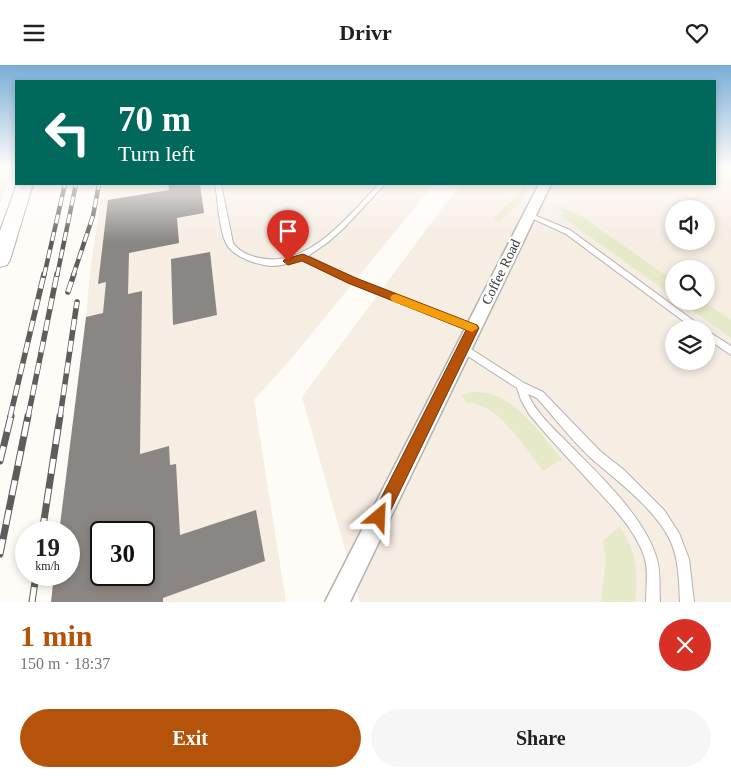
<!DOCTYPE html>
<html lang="en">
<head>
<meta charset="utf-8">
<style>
  :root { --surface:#fff; --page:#f6f6f6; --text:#202124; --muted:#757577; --accent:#b45309 }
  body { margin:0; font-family:"Times New Roman",serif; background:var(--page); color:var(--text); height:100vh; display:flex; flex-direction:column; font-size:19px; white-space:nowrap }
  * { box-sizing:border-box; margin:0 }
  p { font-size:16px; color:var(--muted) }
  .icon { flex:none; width:28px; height:28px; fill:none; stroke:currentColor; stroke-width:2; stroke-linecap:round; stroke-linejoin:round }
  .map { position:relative; height:537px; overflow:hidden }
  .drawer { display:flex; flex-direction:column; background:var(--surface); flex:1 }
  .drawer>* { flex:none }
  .banner { position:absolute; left:15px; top:15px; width:701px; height:105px; border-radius:0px; box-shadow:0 2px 8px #0003; background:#00695c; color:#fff; overflow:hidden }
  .controls { position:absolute; left:665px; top:135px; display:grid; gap:10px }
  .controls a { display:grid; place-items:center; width:50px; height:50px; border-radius:50%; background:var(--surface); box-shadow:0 2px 8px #0003; font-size:25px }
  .speed { position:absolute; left:15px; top:456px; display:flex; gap:10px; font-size:25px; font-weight:700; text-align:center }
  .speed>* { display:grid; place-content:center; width:65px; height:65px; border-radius:50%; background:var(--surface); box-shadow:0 2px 8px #0003; line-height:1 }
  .speed small { font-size:12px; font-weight:400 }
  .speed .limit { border:2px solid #111; border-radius:8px; background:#fff; color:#111 }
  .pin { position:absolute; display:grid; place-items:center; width:42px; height:42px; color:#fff; margin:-51px -21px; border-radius:50% 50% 50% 0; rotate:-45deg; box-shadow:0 0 5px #0007 }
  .pin .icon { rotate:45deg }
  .me { position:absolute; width:55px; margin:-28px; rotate:26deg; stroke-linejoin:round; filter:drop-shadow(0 0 4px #0008) }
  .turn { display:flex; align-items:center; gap:18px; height:105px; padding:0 20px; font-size:22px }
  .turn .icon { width:65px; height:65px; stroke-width:2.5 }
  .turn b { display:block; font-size:35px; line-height:42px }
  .round { display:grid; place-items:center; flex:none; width:52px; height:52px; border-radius:26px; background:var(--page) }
  .headline { display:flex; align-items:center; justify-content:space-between; height:85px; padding:0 20px }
  h1 { font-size:30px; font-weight:600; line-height:38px; color:var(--accent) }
  .action { display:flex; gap:10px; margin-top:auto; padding:10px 20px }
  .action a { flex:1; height:58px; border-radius:30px; background:var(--accent); color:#fff; font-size:20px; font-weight:600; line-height:58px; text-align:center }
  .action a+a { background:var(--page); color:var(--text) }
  header { display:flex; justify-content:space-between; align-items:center; height:65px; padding:0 20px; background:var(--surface); font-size:22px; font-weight:600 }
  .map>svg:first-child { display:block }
  .built { fill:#f6ede3; fill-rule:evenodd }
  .green { fill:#e6eac9 }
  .building { fill:#8a8683; fill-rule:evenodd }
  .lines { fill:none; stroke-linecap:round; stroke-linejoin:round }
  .service-casing { stroke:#b5b1ae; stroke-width:2 }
  .minor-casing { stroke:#b5b1ae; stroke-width:3 }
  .secondary-casing { stroke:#b5b1ae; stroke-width:2 }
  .service { fill:#fff; fill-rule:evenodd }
  .minor { fill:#fff; fill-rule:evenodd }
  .secondary { fill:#fff; fill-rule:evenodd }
  .rail-far2-casing { stroke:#5f5d5b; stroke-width:4.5 }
  .rail-far1-casing { stroke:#5f5d5b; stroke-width:5.5 }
  .rail-casing { stroke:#5f5d5b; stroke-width:7 }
  .rail-far2 { stroke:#fff; stroke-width:3; stroke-dasharray:9; stroke-linecap:butt }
  .rail-far1 { stroke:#fff; stroke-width:4; stroke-dasharray:11; stroke-linecap:butt }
  .rail { stroke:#fff; stroke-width:5; stroke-dasharray:15; stroke-linecap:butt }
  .route { fill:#b45309; stroke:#753606 }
  .slow { fill:#f59e0b }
  .labels { text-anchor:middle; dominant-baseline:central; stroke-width:5; stroke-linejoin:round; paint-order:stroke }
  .street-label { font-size:14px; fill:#3d3b3a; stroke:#fff }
</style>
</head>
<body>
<header><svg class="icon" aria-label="menu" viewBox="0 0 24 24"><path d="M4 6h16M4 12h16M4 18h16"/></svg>Drivr<svg class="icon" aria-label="heart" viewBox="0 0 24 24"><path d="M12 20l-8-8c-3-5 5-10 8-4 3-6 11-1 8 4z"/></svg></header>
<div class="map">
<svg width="731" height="537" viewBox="0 0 731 537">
  <rect width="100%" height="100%" fill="#fffbf7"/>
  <g class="built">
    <polygon points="0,102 14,102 0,139"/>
    <path d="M715,107l16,4v426h-371l-58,-205 158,-213h255zM674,144h32v32h-32zM674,204h32v32h-32zM674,264h32v32h-32z"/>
    <path d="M103,119h331l-144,176 -36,40 32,202h-226l9,-27v-42l-2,-1 23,-260zM101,468h43v42h-43z"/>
  </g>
  <g class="green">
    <polygon points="524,119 531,119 518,139 499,157 493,154 517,131"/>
    <polygon points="554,140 581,151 674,216 674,232 560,150 565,149"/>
    <polygon points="680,236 703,236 731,255 731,273"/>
    <path d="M473,327c40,-2 65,40 89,67l-19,12c-17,-22 -46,-70 -76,-68l-5,-8z"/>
    <path d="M620,462c16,24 19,47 15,75h-34l5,-42 -3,-19z"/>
  </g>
  <g class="building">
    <path d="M168,119h32l4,29 -27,5 2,25 -50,10 -1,41 14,-3 -2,163 29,-8 1,19 6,-1 4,71 76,-25 9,51 -102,37v4h-112l3,-27h15v-42h-10l27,-216 17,-4 3,-31 -8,2 10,-84 61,-10zM101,468h43v42h-43z"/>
    <polygon points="210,187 217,250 173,260 171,194"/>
  </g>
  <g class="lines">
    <g class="service-casing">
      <g id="service">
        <path d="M215,119h6l12,59c7,9 16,13 27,15 48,11 89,-43 119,-74h6l-42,45 -16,14 -19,13 47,23 121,47 1,2 -1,2h-6l-121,-47 -48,-24c-9,4 -20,7 -30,7 -14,-1 -37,-9 -44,-21 -8,-14 -9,-45 -12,-61z"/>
        <polygon points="529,148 570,165 705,264 694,264 566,169 527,151 527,149"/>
        <polygon points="706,265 731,281 731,290 706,273"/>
        <path d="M463,279l61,39 19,9 57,59 24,19 40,40 15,23 10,26 5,43h-14c-1,-20 -1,-41 -9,-60 -14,-31 -52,-60 -78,-82 -20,-18 -38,-42 -56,-62l-9,-4c7,17 23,32 36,45 31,32 78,74 92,117 5,14 3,31 4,46h-14c0,-15 3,-32 -2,-46 -10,-29 -36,-54 -56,-76 -20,-22 -40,-43 -59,-66l-8,-14 -4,-12 -57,-37 -1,-3 1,-3z"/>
      </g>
    </g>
    <g class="minor-casing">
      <polygon id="minor" points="539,119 551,119 350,537 325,537"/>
    </g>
    <g class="secondary-casing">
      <polygon id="secondary" points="17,119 33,119 10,195 7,200 0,202 0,166"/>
    </g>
    <use href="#service" class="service"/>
    <use href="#minor" class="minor"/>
    <use href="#secondary" class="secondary"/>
    <g class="rail-far2-casing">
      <g id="rail-far2">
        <polyline points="44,211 65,119"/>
        <polyline points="57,211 76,119"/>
        <polyline points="73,211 93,151 99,119"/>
      </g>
    </g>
    <g class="rail-far1-casing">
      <g id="rail-far1">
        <polyline points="68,227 74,209"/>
        <polyline points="10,352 44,209"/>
        <polyline points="28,352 57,209"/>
        <polyline points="60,352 77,237"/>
      </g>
    </g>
    <g class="rail-casing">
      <g id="rail">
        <polyline points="0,396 11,351"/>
        <polyline points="42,468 60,351"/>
        <polyline points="0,489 28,351"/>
        <polyline points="32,537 36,510"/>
      </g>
    </g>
    <use href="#rail-far2" class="rail-far2"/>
    <use href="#rail-far1" class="rail-far1"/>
    <use href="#rail" class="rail"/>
  </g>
  <linearGradient id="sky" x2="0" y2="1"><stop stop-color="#79add6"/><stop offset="0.58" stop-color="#fffdfb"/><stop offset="1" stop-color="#fffdfb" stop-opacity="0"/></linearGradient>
  <rect width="731" height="177" fill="url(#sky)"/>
  <polygon class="route" points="303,189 356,213 477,260 479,263 385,457 379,460 374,457 372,452 374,447 466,265 348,218 302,196 288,200 283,196 285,194"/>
  <polygon class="slow" points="396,229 476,260 478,263 472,267 392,236 390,233 392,230"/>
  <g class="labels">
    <g class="street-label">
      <text transform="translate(501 207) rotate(-64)">Coffee Road</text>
    </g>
  </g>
</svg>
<div class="controls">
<a><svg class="icon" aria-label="sound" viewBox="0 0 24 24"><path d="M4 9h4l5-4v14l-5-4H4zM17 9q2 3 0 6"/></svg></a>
<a><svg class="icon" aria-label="search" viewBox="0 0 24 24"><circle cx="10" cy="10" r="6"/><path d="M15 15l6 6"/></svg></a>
<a><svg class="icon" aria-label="layers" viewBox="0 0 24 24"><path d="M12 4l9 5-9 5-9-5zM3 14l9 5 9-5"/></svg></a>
</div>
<div class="speed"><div>19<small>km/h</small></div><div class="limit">30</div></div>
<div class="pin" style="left:288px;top:196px;background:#d93025"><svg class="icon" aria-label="arrive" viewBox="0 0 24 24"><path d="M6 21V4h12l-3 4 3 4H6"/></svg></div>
<svg class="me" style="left:379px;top:452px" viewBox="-20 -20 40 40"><path d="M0-17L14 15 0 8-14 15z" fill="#b45309" stroke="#fff" stroke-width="4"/></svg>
<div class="banner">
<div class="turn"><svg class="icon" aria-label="left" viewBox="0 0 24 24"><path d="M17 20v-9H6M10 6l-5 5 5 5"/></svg><div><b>70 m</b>Turn left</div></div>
</div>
</div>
<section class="drawer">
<div class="headline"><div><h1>1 min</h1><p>150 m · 18:37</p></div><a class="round" style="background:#d93025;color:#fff"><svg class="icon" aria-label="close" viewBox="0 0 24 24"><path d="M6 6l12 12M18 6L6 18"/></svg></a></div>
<div class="action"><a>Exit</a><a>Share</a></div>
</section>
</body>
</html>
